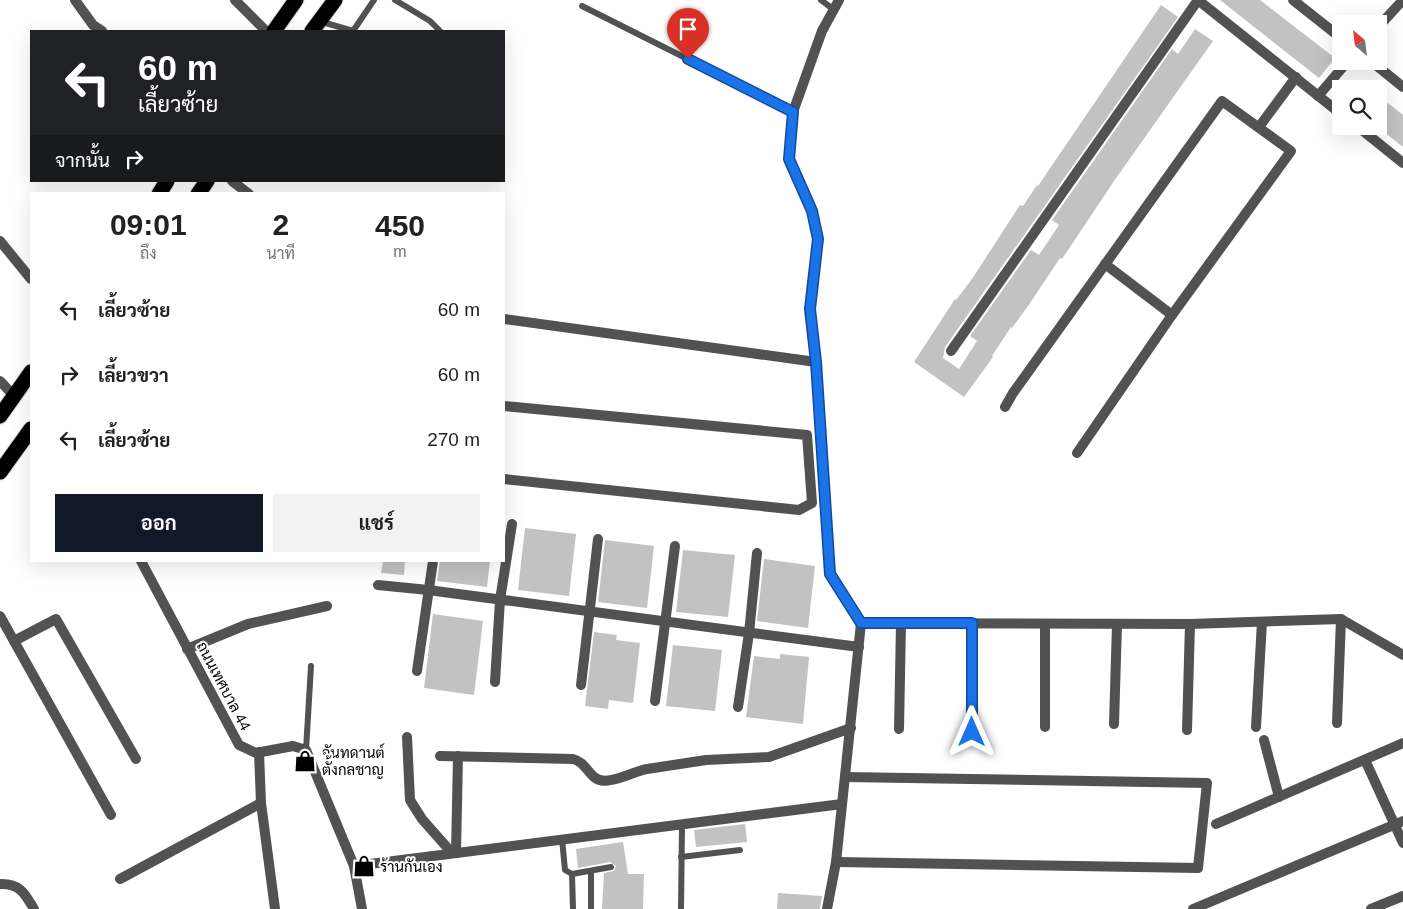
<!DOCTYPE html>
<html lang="th">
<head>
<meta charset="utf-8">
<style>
  :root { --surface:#fff; --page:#f2f2f2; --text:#202124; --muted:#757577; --accent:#111827 }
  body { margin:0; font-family:Arial,Sarabun,sans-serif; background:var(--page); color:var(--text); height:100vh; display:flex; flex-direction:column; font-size:19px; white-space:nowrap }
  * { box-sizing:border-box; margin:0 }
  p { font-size:16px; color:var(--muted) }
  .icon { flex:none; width:28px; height:28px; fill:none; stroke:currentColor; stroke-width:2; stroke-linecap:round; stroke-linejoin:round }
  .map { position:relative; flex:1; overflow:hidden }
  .sheet { position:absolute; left:30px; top:192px; width:475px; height:370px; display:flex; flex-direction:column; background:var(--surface); border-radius:0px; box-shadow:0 5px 20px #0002 }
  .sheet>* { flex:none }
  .banner { position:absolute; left:30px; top:30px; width:475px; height:152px; border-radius:0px; box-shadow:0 5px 20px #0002; background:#202124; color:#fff; overflow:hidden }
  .needle { width:32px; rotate:332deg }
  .fabs { position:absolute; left:1332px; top:15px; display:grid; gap:10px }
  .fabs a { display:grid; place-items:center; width:55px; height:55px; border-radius:0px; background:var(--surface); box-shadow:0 5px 20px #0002; font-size:25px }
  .pin { position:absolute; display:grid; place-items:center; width:42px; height:42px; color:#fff; margin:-51px -21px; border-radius:50% 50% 50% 0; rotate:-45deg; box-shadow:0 0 5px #0007 }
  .pin .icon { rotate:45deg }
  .me { position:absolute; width:55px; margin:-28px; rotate:0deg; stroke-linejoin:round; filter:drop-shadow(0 0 4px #0008) }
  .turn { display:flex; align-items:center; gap:18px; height:105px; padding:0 25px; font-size:22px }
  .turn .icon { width:65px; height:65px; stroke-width:2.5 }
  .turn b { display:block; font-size:35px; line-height:42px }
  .then { display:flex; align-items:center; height:48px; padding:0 25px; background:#0003; gap:10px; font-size:19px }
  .eta { display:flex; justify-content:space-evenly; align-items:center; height:85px; text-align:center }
  .eta b { font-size:30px; font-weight:700; line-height:35px }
  .button { display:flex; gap:10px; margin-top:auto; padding:10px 25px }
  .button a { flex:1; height:58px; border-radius:0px; background:var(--accent); color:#fff; font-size:20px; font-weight:700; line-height:58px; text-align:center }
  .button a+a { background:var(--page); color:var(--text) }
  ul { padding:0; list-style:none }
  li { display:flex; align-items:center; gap:15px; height:65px; padding:0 25px }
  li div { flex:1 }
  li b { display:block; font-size:19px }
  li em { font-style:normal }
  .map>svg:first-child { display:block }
  .building { fill:#c2c2c2 }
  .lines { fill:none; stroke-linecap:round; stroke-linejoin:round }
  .highway-casing { stroke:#dbdbdb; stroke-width:17 }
  .lane { stroke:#525252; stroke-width:6 }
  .street { stroke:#525252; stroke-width:10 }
  .highway { stroke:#000; stroke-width:15 }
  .route-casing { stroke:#114b97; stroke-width:12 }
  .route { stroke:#1a73e8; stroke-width:9 }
  .labels { text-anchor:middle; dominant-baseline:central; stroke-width:4; stroke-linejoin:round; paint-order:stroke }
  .street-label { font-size:15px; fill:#000; stroke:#fff }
  .poi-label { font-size:15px; fill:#000; stroke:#fff; text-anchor:start }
</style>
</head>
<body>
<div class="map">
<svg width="1403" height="909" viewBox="0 0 1403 909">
  <rect width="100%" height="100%" fill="#fff"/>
  <g class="building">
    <polygon points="1220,0 1260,0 1335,58 1319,78"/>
    <polygon points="1161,5 1178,17 945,347 943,358 959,369 977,341 970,336 1031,250 1039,255 1059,225 1052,220 1172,49 1178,54 1195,29 1213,41 1114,181 1062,259 1060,258 1028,306 1012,328 1011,327 992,356 993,357 964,397 914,362 955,299 956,300 972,279 1020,205 1023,206 1037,185 1038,186"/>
    <polygon points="1379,96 1403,115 1403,147 1379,128"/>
    <polygon points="525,528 576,534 569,596 518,590"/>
    <polygon points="605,540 654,546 647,608 598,602"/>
    <polygon points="683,550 735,555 728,617 676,612"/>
    <polygon points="764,559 815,566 808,628 757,621"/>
    <polygon points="383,561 405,561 404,575 381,573"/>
    <polygon points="440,561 490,561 487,587 437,581"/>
    <polygon points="433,614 483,621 474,695 424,688"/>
    <polygon points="594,632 617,635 616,640 640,643 633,703 609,700 608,709 585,706"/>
    <polygon points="673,645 722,650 715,711 666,706"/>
    <polygon points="780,654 809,657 803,724 746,717 754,656 780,659"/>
    <polygon points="745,824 747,842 696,847 694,830"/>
    <polygon points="623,842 628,874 644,874 643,909 602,909 604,873 614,871 616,866 610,862 578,868 576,849"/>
    <polygon points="778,893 822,896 820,909 777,909"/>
  </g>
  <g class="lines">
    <g class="highway-casing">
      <g id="highway">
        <polyline points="274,31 296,0"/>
        <polyline points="312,31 335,0"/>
        <polyline points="159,194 167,181"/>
        <polyline points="198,194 207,181"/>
        <polyline points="0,416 31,372"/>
        <polyline points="0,472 31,429"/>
      </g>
    </g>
    <g class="lane">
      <polyline points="395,0 430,21 440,31"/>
      <polyline points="821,0 833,9"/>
      <polyline points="582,6 793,112"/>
      <polyline points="319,21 353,31"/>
      <polyline points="353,31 374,0"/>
      <polyline points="306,750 311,666"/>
      <polyline points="562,839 565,870 572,874 611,867"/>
      <polyline points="681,857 740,850"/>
      <polyline points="572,874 573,909"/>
      <polyline points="591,909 591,871"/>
      <polyline points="681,909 682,824"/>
    </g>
    <g class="street">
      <polyline points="75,0 93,25 102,31"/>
      <polyline points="235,0 266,31"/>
      <polyline points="1198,0 1341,114"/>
      <polyline points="1293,0 1341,38"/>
      <polyline points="1379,26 1403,0"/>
      <polyline points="1371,61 1403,87"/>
      <polyline points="1318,96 1348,61"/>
      <polyline points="1357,126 1403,163"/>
      <polyline points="1259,127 1296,77"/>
      <polyline points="232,181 249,194"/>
      <polyline points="0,241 31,279"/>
      <polyline points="1105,264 1172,315"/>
      <polyline points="504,319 816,362"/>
      <polyline points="951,351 1198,0"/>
      <polyline points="0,381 14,396"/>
      <polyline points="504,406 807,435 812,503 799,510 504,479"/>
      <polyline points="1005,407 1013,393 1222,101 1291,151 1172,315 1077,453"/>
      <polyline points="141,561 239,745 256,753 293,746 306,750 354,866 362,909"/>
      <polyline points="378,585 428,590 859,647"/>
      <polyline points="0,616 111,815"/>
      <polyline points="861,623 1190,624 1341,619 1403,655"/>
      <polyline points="14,641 56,619 136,759"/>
      <polyline points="187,649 248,624 327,606"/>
      <polyline points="417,671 433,561"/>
      <polyline points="495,682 500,600 512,524"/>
      <polyline points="581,685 598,539"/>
      <polyline points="655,701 675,546"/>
      <polyline points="738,707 749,633 757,553"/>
      <polyline points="1337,723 1341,619"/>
      <polyline points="1114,724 1117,624"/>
      <polyline points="1045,727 1045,624"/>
      <polyline points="1256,727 1262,622"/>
      <polyline points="899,729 901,623"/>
      <polyline points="1187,730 1190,624"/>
      <polyline points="972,732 973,623"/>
      <polyline points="407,737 410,800 422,819 452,853"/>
      <polyline points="1264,740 1279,797"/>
      <polyline points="259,752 261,803 275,909"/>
      <path d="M440,756l133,3c11,3 13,11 21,18 12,11 39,-6 53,-8l59,-9 63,-3 82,-29"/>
      <polyline points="1365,760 1403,843"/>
      <polyline points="1216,824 1403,743"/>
      <polyline points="456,853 458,756"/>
      <polyline points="836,862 1198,868 1207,783 845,777"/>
      <polyline points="354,866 842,804"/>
      <polyline points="120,879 261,803"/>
      <path d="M0,884c20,-1 25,10 34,25"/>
      <polyline points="827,909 836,862 861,623 830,574 816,362 810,309 818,239 812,211 789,159 793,112 822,31 839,0"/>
      <polyline points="1193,909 1403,821"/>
      <polyline points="1371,909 1403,896"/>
    </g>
    <use href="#highway" class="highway"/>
  </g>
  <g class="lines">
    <g class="route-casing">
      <polyline id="route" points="688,59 793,112 789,159 812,211 818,239 810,309 816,362 830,574 861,623 972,623 972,732"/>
    </g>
    <use href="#route" class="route"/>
  </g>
  <defs>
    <g id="shop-bare" transform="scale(1.725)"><path d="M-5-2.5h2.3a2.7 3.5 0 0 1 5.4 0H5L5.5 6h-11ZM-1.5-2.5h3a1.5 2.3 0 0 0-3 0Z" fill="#000" stroke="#fff" stroke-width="2.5" paint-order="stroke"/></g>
  </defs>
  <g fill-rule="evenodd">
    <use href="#shop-bare" x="305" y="761"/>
    <use href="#shop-bare" x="364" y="866"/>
  </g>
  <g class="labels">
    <g class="street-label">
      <text transform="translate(224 686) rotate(62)">ถนนเทศบาล 44</text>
    </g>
    <g class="poi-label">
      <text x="322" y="752">จันทดานต์<tspan x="322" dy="17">ตั้งกลชาญ</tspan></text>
      <text x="380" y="866">ร้านกันเอง</text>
    </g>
  </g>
</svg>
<div class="fabs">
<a><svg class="needle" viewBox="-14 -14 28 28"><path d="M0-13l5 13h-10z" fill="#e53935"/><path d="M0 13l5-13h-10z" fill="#757577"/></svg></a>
<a><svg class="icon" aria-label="search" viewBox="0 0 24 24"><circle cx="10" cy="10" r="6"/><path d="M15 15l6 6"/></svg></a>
</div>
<div class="pin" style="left:688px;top:59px;background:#d93025"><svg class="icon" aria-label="arrive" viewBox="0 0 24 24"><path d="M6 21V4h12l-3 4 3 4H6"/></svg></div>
<svg class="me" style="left:972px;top:732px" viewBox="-20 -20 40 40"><path d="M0-17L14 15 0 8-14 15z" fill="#1a73e8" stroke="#fff" stroke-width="4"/></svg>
<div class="banner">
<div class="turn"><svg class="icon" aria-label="left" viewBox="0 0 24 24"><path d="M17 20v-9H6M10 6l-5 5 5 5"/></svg><div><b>60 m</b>เลี้ยวซ้าย</div></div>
<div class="then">จากนั้น<svg class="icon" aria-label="right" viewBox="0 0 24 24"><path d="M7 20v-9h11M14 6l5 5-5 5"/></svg></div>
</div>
<section class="sheet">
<div class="eta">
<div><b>09:01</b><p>ถึง</p></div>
<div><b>2</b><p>นาที</p></div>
<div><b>450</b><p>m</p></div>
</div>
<ul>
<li><svg class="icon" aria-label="left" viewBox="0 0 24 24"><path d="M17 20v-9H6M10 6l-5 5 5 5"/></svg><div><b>เลี้ยวซ้าย</b></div><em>60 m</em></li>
<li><svg class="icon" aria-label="right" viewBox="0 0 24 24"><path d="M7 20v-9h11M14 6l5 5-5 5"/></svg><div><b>เลี้ยวขวา</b></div><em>60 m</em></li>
<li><svg class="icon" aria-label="left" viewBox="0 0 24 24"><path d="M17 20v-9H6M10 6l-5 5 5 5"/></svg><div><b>เลี้ยวซ้าย</b></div><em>270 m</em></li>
</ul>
<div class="button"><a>ออก</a><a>แชร์</a></div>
</section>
</div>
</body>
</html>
